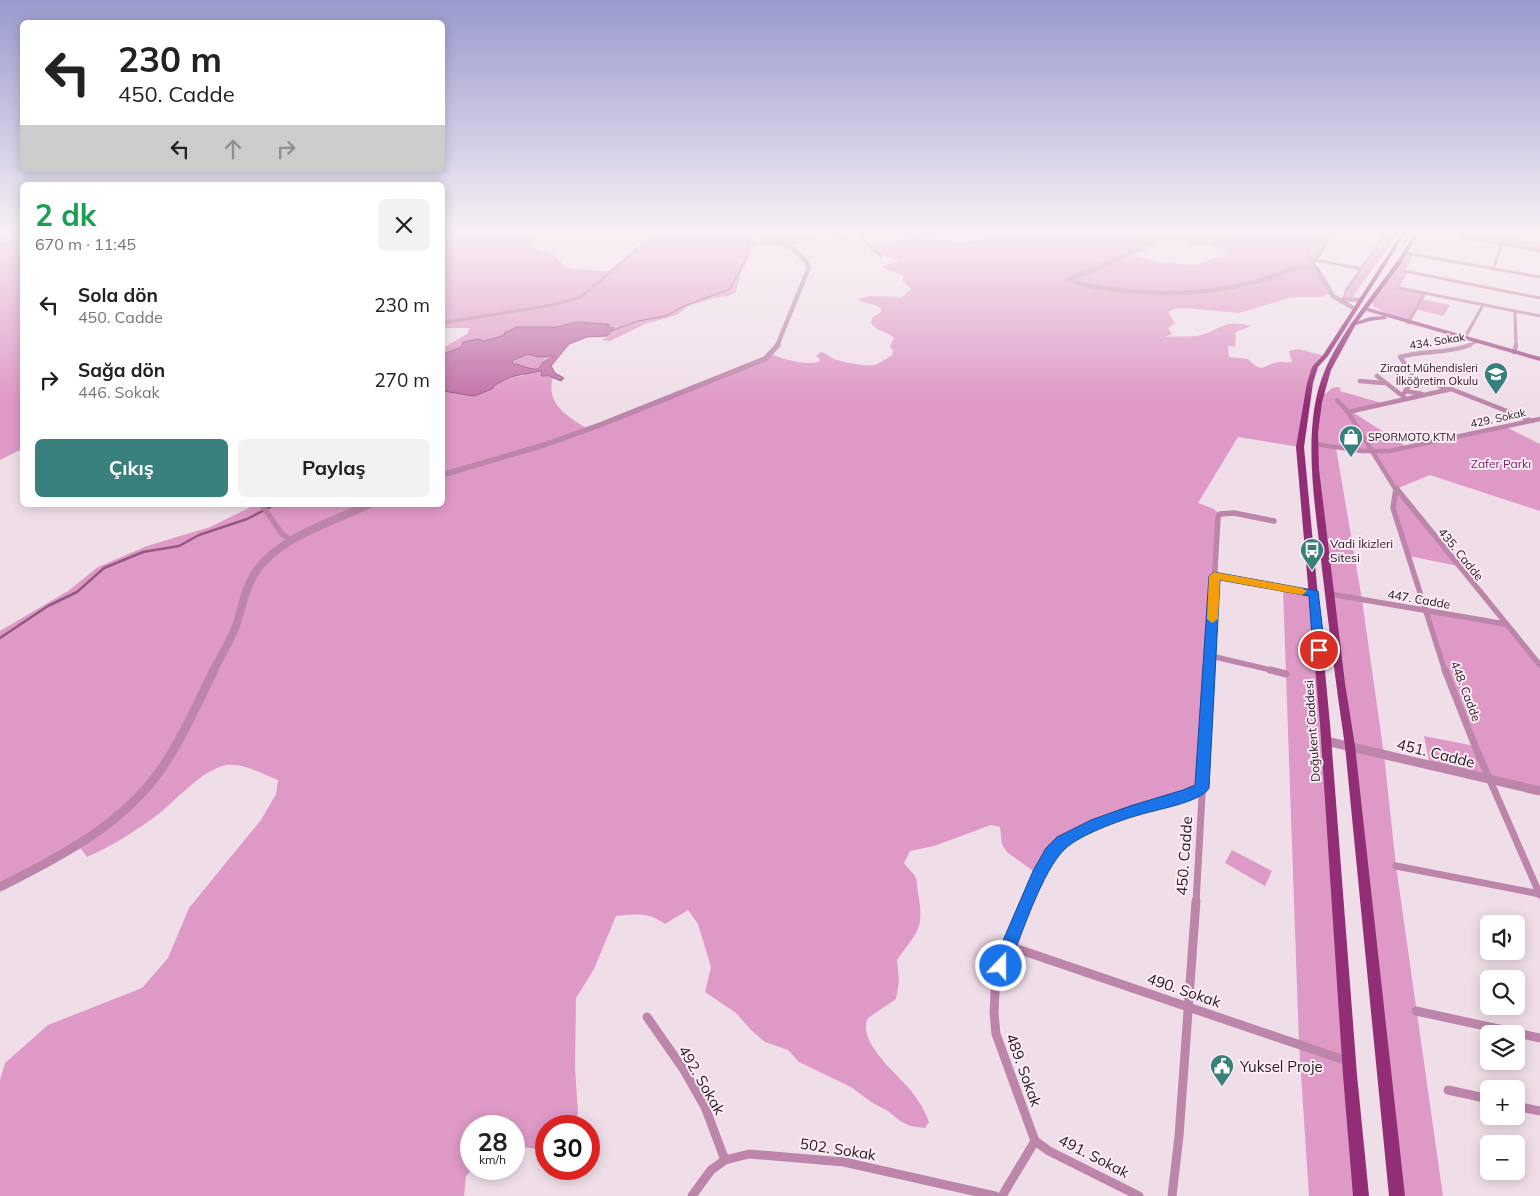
<!DOCTYPE html>
<html lang="tr">
<head>
<meta charset="utf-8">
<style>
  :root { --surface:#fff; --page:#f2f2f2; --text:#222; --muted:#767676; --accent:#38807c }
  body { margin:0; font-family:Mulish,sans-serif; background:var(--page); color:var(--text); height:100vh; display:flex; flex-direction:column; font-size:19px; white-space:nowrap }
  * { box-sizing:border-box; margin:0 }
  p { font-size:16px; color:var(--muted) }
  .icon { flex:none; width:28px; height:28px; fill:none; stroke:currentColor; stroke-width:2; stroke-linecap:round; stroke-linejoin:round }
  .map { position:relative; flex:1; overflow:hidden }
  .panel { position:absolute; left:20px; top:182px; width:425px; height:325px; display:flex; flex-direction:column; background:var(--surface); border-radius:8px; box-shadow:0 2px 12px #0003 }
  .panel>* { flex:none }
  .guide { position:absolute; left:20px; top:20px; width:425px; height:152px; border-radius:8px; box-shadow:0 2px 12px #0003; background:#fff; color:var(--text); overflow:hidden }
  .controls { position:absolute; left:1480px; top:915px; display:grid; gap:10px }
  .controls a { display:grid; place-items:center; width:45px; height:45px; border-radius:8px; background:var(--surface); box-shadow:0 2px 12px #0003; font-size:25px }
  .speed { position:absolute; left:460px; top:1115px; display:flex; gap:10px; font-size:25px; font-weight:700; text-align:center }
  .speed>* { display:grid; place-content:center; width:65px; height:65px; border-radius:50%; background:var(--surface); box-shadow:0 2px 12px #0003; line-height:1 }
  .speed small { font-size:12px; font-weight:400 }
  .speed .limit { border:8px solid #d22; background:#fff; color:#111 }
  .pin { position:absolute; display:grid; place-items:center; width:42px; height:42px; color:#fff; margin:-21px; border:2px solid #fff; border-radius:50%; box-shadow:0 1px 5px #0007 }
  .me { position:absolute; width:55px; margin:-28px; rotate:22deg; stroke-linejoin:round; filter:drop-shadow(0 0 4px #0008) }
  .turn { display:flex; align-items:center; gap:18px; height:105px; padding:0 15px; font-size:22px }
  .turn .icon { width:65px; height:65px; stroke-width:2.5 }
  .turn b { display:block; font-size:35px; line-height:42px }
  .lanes { display:flex; align-items:center; height:48px; padding:0 15px; background:#0003; justify-content:center; gap:25px; direction:ltr }
  .lanes .off { opacity:.35 }
  .round { display:grid; place-items:center; flex:none; width:52px; height:52px; border-radius:8px; background:var(--page) }
  .summary { display:flex; align-items:center; justify-content:space-between; height:85px; padding:0 15px }
  h1 { font-size:30px; font-weight:700; line-height:38px; color:#1e9e55 }
  .cta { display:flex; gap:10px; margin-top:auto; padding:10px 15px }
  .cta a { flex:1; height:58px; border-radius:8px; background:var(--accent); color:#fff; font-size:20px; font-weight:700; line-height:58px; text-align:center }
  .cta a+a { background:var(--page); color:var(--text) }
  ul { padding:0; list-style:none }
  li { display:flex; align-items:center; gap:15px; height:75px; padding:0 15px }
  li div { flex:1 }
  li b { display:block; font-size:19px }
  li em { font-style:normal }
  .map>svg:first-child { display:block }
  .green { fill:#df99c6; fill-rule:evenodd }
  .water { fill:#c371a8; stroke:#945980; fill-rule:evenodd }
  .lines { fill:none; stroke-linecap:round; stroke-linejoin:round }
  .stream-far1 { stroke:#945980; stroke-width:1 }
  .stream { stroke:#945980; stroke-width:2.5 }
  .minor-far4 { stroke:#bd85a9; stroke-width:3 }
  .minor-far3 { stroke:#bd85a9; stroke-width:4.5 }
  .minor-far2 { stroke:#bd85a9; stroke-width:5.5 }
  .minor-far1 { stroke:#bd85a9; stroke-width:7 }
  .minor { stroke:#bd85a9; stroke-width:9 }
  .tertiary-far3 { stroke:#bd85a9; stroke-width:4.5 }
  .tertiary-far2 { stroke:#bd85a9; stroke-width:5.5 }
  .tertiary-far1 { stroke:#bd85a9; stroke-width:8 }
  .tertiary { stroke:#bd85a9; stroke-width:9 }
  .secondary { fill:#a5558c; fill-rule:evenodd }
  .primary { fill:#922e76; fill-rule:evenodd }
  .route { fill:#1a73e8; stroke:#114b97 }
  .slow { fill:#f59e0b }
  .labels { text-anchor:middle; dominant-baseline:central; stroke-width:4; stroke-linejoin:round; paint-order:stroke }
  .far-street-label { font-size:11px; fill:#272024; stroke:#fdebf5 }
  .far-poi-label { font-size:11px; fill:#272024; stroke:#fdebf5; text-anchor:end }
  .park-label { font-size:12px; fill:#7c1963; stroke:#fdebf5 }
  .poi-label { font-size:12px; fill:#272024; stroke:#fdebf5; text-anchor:start }
  .street-label { font-size:12px; fill:#272024; stroke:#fdebf5 }
  .near-street-label { font-size:15px; fill:#272024; stroke:#fdebf5 }
  .near-poi-label { font-size:15px; fill:#272024; stroke:#fdebf5; text-anchor:start }
</style>
</head>
<body>
<div class="map">
<svg width="1540" height="1196" viewBox="0 0 1540 1196">
  <rect width="100%" height="100%" fill="#efdee8"/>
  <g class="green">
    <polygon points="0,233 22,233 22,449 0,460"/>
    <path d="M443,233h95c-1,4 -5,8 -5,11 1,8 12,6 17,9 8,3 10,12 19,15l43,4 44,-39h93l5,7 18,-2 8,-5h59l14,9 -23,-6h-9l-34,11 -32,-2 -14,28 -5,19 -7,4 -15,2 -26,8 -11,9 -32,9 -35,17 -8,-1 4,-2 6,-11 -7,-1v-1h3l-2,-2 -32,-1 -18,5h-35l-8,1 -9,5 1,2 -21,6 -5,-2 -15,3 -5,6 -16,6v-6l24,-14 3,-6h-27z"/>
    <path d="M981,233h355l-22,30 17,32 -4,-1 -4,3h-30l-54,16 -55,-5 -10,1 -6,3 7,11 -7,5 4,6 -7,3c10,-1 22,0 32,-1 24,-5 25,-18 54,-10l-15,6 -1,15 -7,-1 1,11 19,2c16,17 16,4 32,3 4,0 8,1 12,0l-3,-11 9,-2 27,7 -10,11 -15,80 -62,-10 -40,66 14,5 8,6 -18,274 -67,22 -73,32 -23,33 -31,-22 -6,-8 -2,-18 -9,-2 -57,21 -24,5 -6,12c3,5 9,9 12,15 1,4 1,11 2,15 7,37 -1,38 -21,67l2,21 -3,18 -28,19c-12,24 31,57 44,74 7,9 13,19 17,30l-4,6 -15,-2 -10,-5 -12,-10 -17,-9 -20,-15 -52,-25 -11,-12 -23,-8 -14,-12 -15,-17 -31,-21 6,-25 -13,-43 -10,-14 -23,14c-16,-12 -30,-10 -49,-8l-22,53 -18,29 -1,69 3,46 -3,13h-29v24l-32,-4v-20h-43v43h2l-7,7 -2,20h-464v-116l5,-17 43,-38 94,-37 26,-30 21,-50 72,-88 15,-26 2,-14c-15,-6 -35,-17 -51,-15 -25,4 -51,36 -71,51 -22,16 -44,30 -69,41l-9,-12 -78,42v-256l68,-40 30,-24 49,-21 63,-19 45,-22h187l1,-114 33,4 16,-6 3,-4 15,-8 12,-1 8,-4 12,-1 -1,5 12,1c-8,27 15,40 35,52l183,-75c15,6 32,11 48,8l1,-3 -4,-3 5,-4c6,1 8,5 13,7 8,3 33,8 40,6 7,-2 12,-6 18,-10l1,-4 -3,-5 4,-8c-7,-7 -17,-6 -23,-15l1,-5 9,-6v-4c-8,-5 -17,-4 -24,-9l13,-3 32,1 9,-8 -9,-9 2,-4 -21,-8v-2l14,-4v-3l-25,-7 -6,-7h20l11,-5 17,-3 47,5 29,-3zM1175,239l13,3 1,3h23l16,11 -14,2 -17,7 -32,-2 -37,-9 27,-14 12,2z"/>
    <polygon points="1398,233 1352,298 1347,298 1349,289 1380,247 1385,242 1388,242 1385,241 1391,234"/>
    <polygon points="1464,233 1520,233 1518,239 1540,243 1540,251 1462,237"/>
    <polygon points="1405,253 1414,254 1404,271 1408,272 1399,288 1425,293 1421,299 1450,305 1443,316 1415,309 1409,321 1396,319 1373,306 1372,300"/>
    <path d="M528,354l12,3 16,-2 -12,5 -6,9c-10,1 -16,-4 -25,-5l-1,-2z"/>
    <polygon points="1337,387 1341,388 1340,391 1385,404 1351,411 1408,448 1506,427 1540,444 1540,511 1430,475 1396,489 1458,566 1409,556 1393,508 1396,489 1371,452 1336,448 1362,600 1384,755 1396,866 1443,1196 1397,1196 1315,444 1321,392 1325,394 1332,388"/>
    <polygon points="1283,588 1314,594 1360,1196 1309,1196 1299,1044"/>
    <polygon points="1427,612 1505,624 1540,665 1540,791 1430,766 1424,736 1475,746"/>
    <polygon points="1232,850 1272,871 1265,886 1225,863"/>
  </g>
  <path class="water" d="M577,322l31,2 2,1h-5v1l9,2 -7,8 -20,1 -18,7 -18,22 4,7 9,5 -3,3 -12,-5h-8l1,-4 -2,-1 -30,6 -15,8 -3,4 -18,7 -31,-5v-37l18,-7 2,-5 15,-3 6,2 21,-6 -1,-2 12,-6h40zM528,354l10,3 16,-1 -11,6 -5,7c-10,1 -16,-5 -25,-5l-1,-3z"/>
  <g class="lines">
    <polyline class="stream-far1" points="611,331 638,321 666,316 684,306 730,289 745,260 750,243 745,233"/>
    <polyline class="stream" points="0,638 48,606 77,592 104,568 143,552 179,546 199,535 247,519 274,505"/>
    <g class="minor-far4">
      <polyline points="861,233 864,241 881,256"/>
      <polyline points="1301,233 1295,238 1309,247 1307,253 1317,269"/>
      <polyline points="1376,233 1386,235"/>
      <polyline points="1464,233 1462,237 1540,251"/>
      <polyline points="0,245 22,237"/>
      <polyline points="1515,246 1520,233"/>
      <polyline points="1405,253 1540,277"/>
      <polyline points="1316,260 1361,269"/>
      <polyline points="1315,261 1330,239"/>
      <polyline points="1493,269 1502,244"/>
      <polyline points="1404,271 1540,298"/>
      <polyline points="1399,288 1540,316"/>
      <polyline points="1340,300 1344,298 1347,289 1387,233"/>
      <polyline points="1515,311 1516,346"/>
      <polyline points="442,323 552,305 581,297 656,233"/>
      <polyline points="1408,323 1425,293"/>
      <polyline points="1464,339 1483,305"/>
      <polyline points="1467,346 1476,342"/>
    </g>
    <g class="minor-far3">
      <polyline points="1514,352 1516,345"/>
      <polyline points="1377,376 1404,397"/>
      <polyline points="1413,379 1436,384 1447,390"/>
      <polyline points="1360,381 1383,383"/>
      <polyline points="1405,391 1422,394"/>
      <path d="M1403,395l10,-16 -2,-7 -11,-15c23,-7 48,-3 70,-12"/>
      <polyline points="1337,400 1348,412"/>
      <polyline points="1315,444 1362,451 1389,451 1540,419"/>
      <polyline points="1396,490 1348,412 1451,389 1532,421"/>
    </g>
    <g class="minor-far2">
      <polyline points="1396,488 1540,665"/>
      <polyline points="1396,489 1393,508 1445,671"/>
      <polyline points="262,505 282,534 291,540"/>
      <polyline points="1214,576 1314,594"/>
      <polyline points="1330,594 1505,624"/>
      <polyline points="1211,656 1275,671"/>
      <polyline points="1209,671 1218,517 1220,514 1234,513 1274,521"/>
    </g>
    <g class="minor-far1">
      <polyline points="1270,670 1286,674"/>
      <polyline points="1445,670 1475,746 1540,895"/>
      <polyline points="1396,866 1540,894"/>
      <path d="M1027,903c8,-19 16,-43 30,-57 27,-27 107,-42 145,-58"/>
      <polyline points="1196,903 1209,670"/>
    </g>
    <g class="minor">
      <polyline points="1009,946 1347,1061"/>
      <polyline points="1416,1011 1540,1038"/>
      <polyline points="647,1017 684,1070 705,1107 725,1160"/>
      <polyline points="1448,1090 1489,1099"/>
      <polyline points="1516,1106 1540,1111"/>
      <polyline points="1035,1141 1049,1151 1139,1196"/>
      <polyline points="692,1196 711,1170 725,1160 749,1154 844,1162 995,1196"/>
      <polyline points="1002,1196 1035,1141 996,1034 994,1013 995,992 1000,965 1027,901"/>
      <polyline points="1172,1196 1179,1136 1196,901"/>
    </g>
    <g class="tertiary-far3">
      <path d="M762,233c17,10 38,15 47,34l-32,79"/>
      <path d="M1154,233v8l-10,7 -74,31c12,7 27,8 41,10 48,7 96,5 144,-7 21,-5 40,-20 62,-13l16,27 22,13"/>
      <polyline points="1344,299 1361,300"/>
    </g>
    <polyline class="tertiary-far2" points="442,475 544,445 600,425 765,359 778,345"/>
    <path class="tertiary-far1" d="M213,671c8,-15 18,-31 24,-48 5,-16 8,-35 18,-50 22,-35 77,-51 113,-68"/>
    <g class="tertiary">
      <polyline points="1326,741 1540,791"/>
      <path d="M0,887c60,-30 126,-64 164,-122 20,-30 34,-63 50,-95"/>
    </g>
    <g class="secondary">
      <polygon points="1365,307 1540,357 1540,361 1363,310 1362,309"/>
      <polygon points="1384,316 1387,318 1386,319 1370,321 1353,326 1350,324 1370,317"/>
    </g>
    <g class="primary">
      <polygon points="1402,233 1406,233 1328,356 1318,367 1313,383 1304,447 1330,724 1357,1075 1369,1196 1353,1196 1343,1075 1320,724 1296,447 1307,383 1312,367 1323,355"/>
      <path d="M1415,233h4l-19,32 -44,59 -25,46 -9,32 -4,31 1,36 26,214 10,63 50,450h-16l-44,-450c-9,-59 -16,-118 -23,-177 -6,-63 -22,-140 3,-199 17,-39 45,-71 69,-105 8,-10 14,-21 21,-32z"/>
    </g>
  </g>
  <linearGradient id="sky" x2="0" y2="1"><stop stop-color="#9999ce"/><stop offset="0.58" stop-color="#f8f0f5"/><stop offset="1" stop-color="#f8f0f5" stop-opacity="0"/></linearGradient>
  <rect width="1540" height="401" fill="url(#sky)"/>
  <path class="route" d="M1214,572l104,19 7,59 -6,4 -6,-4 -4,-54 -89,-16 -11,208c-7,14 -55,22 -70,27 -19,5 -59,20 -73,33 -24,21 -46,92 -59,123l-6,2 -6,-2 -3,-5 41,-95 13,-23 11,-11 34,-17 39,-14 53,-16 12,-5 14,-209z"/>
  <polygon class="slow" points="1214,572 1302,588 1307,591 1302,595 1220,580 1218,619 1212,623 1207,619 1209,576"/>
  <defs>
    <g id="school-pin" transform="scale(1.25)"><path d="M0 17L-7.5 6A9.5 9.5 0 1 1 7.5 6Z" fill="#38807c" stroke="#fdebf5"/><path d="M0-5L7-2L0 1L-7-2ZM-4 1L0 2.5L4 1V4Q0 6-4 4Z" fill="#fff"/></g>
    <g id="shop-pin" transform="scale(1.25)"><path d="M0 17L-7.5 6A9.5 9.5 0 1 1 7.5 6Z" fill="#38807c" stroke="#fdebf5"/><path d="M-5-2.5h2.3a2.7 3.5 0 0 1 5.4 0H5L5.5 6h-11ZM-1.5-2.5h3a1.5 2.3 0 0 0-3 0Z" fill="#fff"/></g>
    <g id="bus-pin" transform="scale(1.25)"><path d="M0 17L-7.5 6A9.5 9.5 0 1 1 7.5 6Z" fill="#38807c" stroke="#fdebf5"/><path d="M-5-6H5V4H4V6H2V4H-2V6H-4V4H-5ZM-3.5-4V0h7V-4ZM-3.5 1.2v1.5H-2V1.2ZM2 1.2v1.5H3.5V1.2Z" fill="#fff"/></g>
    <g id="civic-pin" transform="scale(1.25)"><path d="M0 17L-7.5 6A9.5 9.5 0 1 1 7.5 6Z" fill="#38807c" stroke="#fdebf5"/><path d="M-.6-6.5H3V-4.5H.6V-3L4-1V1h2V6H-6V1h2V-1L-.6-3ZM-1.2 2.5V6h2.4V2.5Z" fill="#fff"/></g>
  </defs>
  <g fill-rule="evenodd">
    <use href="#school-pin" x="1496" y="374"/>
    <use href="#shop-pin" x="1351" y="437"/>
    <use href="#bus-pin" x="1312" y="550"/>
    <use href="#civic-pin" x="1222" y="1066"/>
  </g>
  <g class="labels">
    <g class="far-street-label">
      <text transform="translate(1437 341) rotate(-9)">434. Sokak</text>
      <text transform="translate(1498 418) rotate(-12)">429. Sokak</text>
    </g>
    <g class="far-poi-label">
      <text x="1478" y="368">Ziraat Mühendisleri<tspan x="1478" dy="13">İlköğretim Okulu</tspan></text>
      <text x="1368" y="437" text-anchor="start">SPORMOTO KTM</text>
    </g>
    <g class="park-label">
      <text x="1501" y="463">Zafer Parkı</text>
    </g>
    <g class="poi-label">
      <text x="1330" y="543">Vadi İkizleri<tspan x="1330" dy="14">Sitesi</tspan></text>
    </g>
    <g class="street-label">
      <text transform="translate(1461 554) rotate(51)">435. Cadde</text>
      <text transform="translate(1419 599) rotate(10)">447. Cadde</text>
      <text transform="translate(1466 691) rotate(69)">448. Cadde</text>
      <text transform="translate(1312 731) rotate(-94)">Doğukent Caddesi</text>
    </g>
    <g class="near-street-label">
      <text transform="translate(1436 753) rotate(14)">451. Cadde</text>
      <text transform="translate(1184 856) rotate(-86)">450. Cadde</text>
      <text transform="translate(1184 990) rotate(19)">490. Sokak</text>
      <text transform="translate(1024 1070) rotate(70)">489. Sokak</text>
      <text transform="translate(702 1080) rotate(60)">492. Sokak</text>
      <text transform="translate(838 1149) rotate(9)">502. Sokak</text>
      <text transform="translate(1094 1156) rotate(27)">491. Sokak</text>
    </g>
    <g class="near-poi-label">
      <text x="1240" y="1066">Yuksel Proje</text>
    </g>
  </g>
</svg>
<div class="controls">
<a><svg class="icon" aria-label="sound" viewBox="0 0 24 24"><path d="M4 9h4l5-4v14l-5-4H4zM17 9q2 3 0 6"/></svg></a>
<a><svg class="icon" aria-label="search" viewBox="0 0 24 24"><circle cx="10" cy="10" r="6"/><path d="M15 15l6 6"/></svg></a>
<a><svg class="icon" aria-label="layers" viewBox="0 0 24 24"><path d="M12 4l9 5-9 5-9-5zM3 14l9 5 9-5"/></svg></a>
<a>+</a>
<a>−</a>
</div>
<div class="speed"><div>28<small>km/h</small></div><div class="limit">30</div></div>
<div class="pin" style="left:1319px;top:650px;background:#d93025"><svg class="icon" aria-label="arrive" viewBox="0 0 24 24"><path d="M6 21V4h12l-3 4 3 4H6"/></svg></div>
<svg class="me" style="left:1001px;top:966px" viewBox="-20 -20 40 40"><circle r="17" fill="#1a73e8" stroke="#fff" stroke-width="3"/><path d="M0-11L8 9 0 5-8 9z" fill="#fff"/></svg>
<div class="guide">
<div class="turn"><svg class="icon" aria-label="left" viewBox="0 0 24 24"><path d="M17 20v-9H6M10 6l-5 5 5 5"/></svg><div><b>230 m</b>450. Cadde</div></div>
<div class="lanes"><svg class="icon" aria-label="left" viewBox="0 0 24 24"><path d="M17 20v-9H6M10 6l-5 5 5 5"/></svg><svg class="icon off" aria-label="ahead" viewBox="0 0 24 24"><path d="M12 20V5M6 11l6-6 6 6"/></svg><svg class="icon off" aria-label="right" viewBox="0 0 24 24"><path d="M7 20v-9h11M14 6l5 5-5 5"/></svg></div>
</div>
<section class="panel">
<div class="summary"><div><h1>2 dk</h1><p>670 m · 11:45</p></div><a class="round"><svg class="icon" aria-label="close" viewBox="0 0 24 24"><path d="M6 6l12 12M18 6L6 18"/></svg></a></div>
<ul>
<li><svg class="icon" aria-label="left" viewBox="0 0 24 24"><path d="M17 20v-9H6M10 6l-5 5 5 5"/></svg><div><b>Sola dön</b><p>450. Cadde</p></div><em>230 m</em></li>
<li><svg class="icon" aria-label="right" viewBox="0 0 24 24"><path d="M7 20v-9h11M14 6l5 5-5 5"/></svg><div><b>Sağa dön</b><p>446. Sokak</p></div><em>270 m</em></li>
</ul>
<div class="cta"><a>Çıkış</a><a>Paylaş</a></div>
</section>
</div>
</body>
</html>
